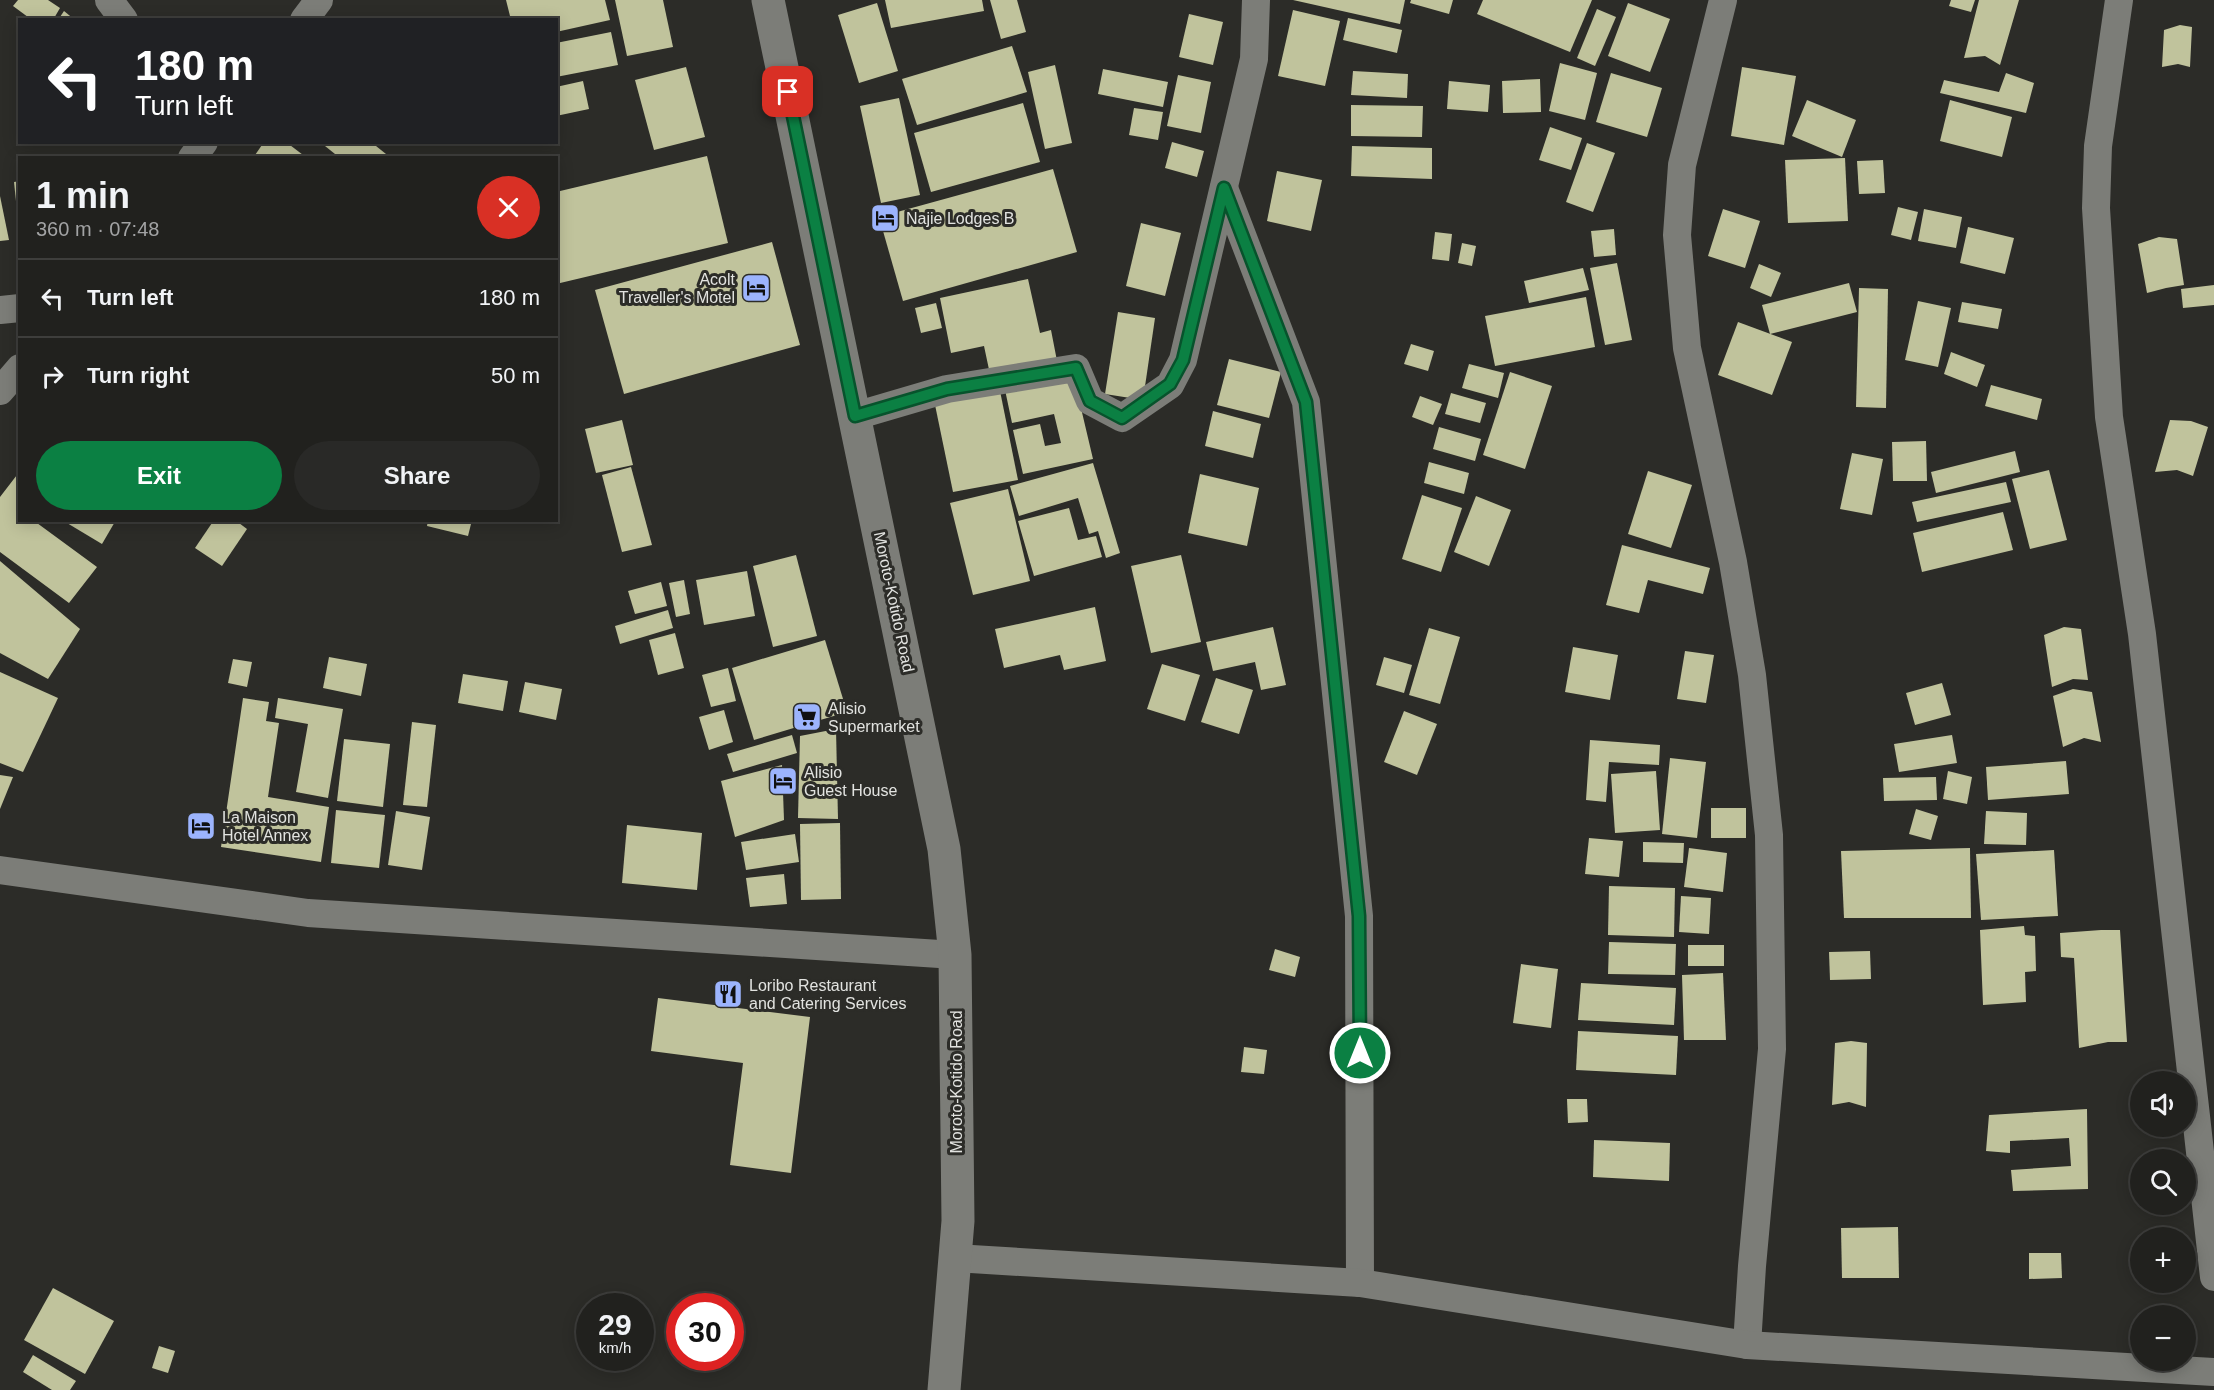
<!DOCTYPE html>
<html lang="en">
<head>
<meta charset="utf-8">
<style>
  :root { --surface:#21211e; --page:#292927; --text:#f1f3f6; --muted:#a2a3a4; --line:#3e3e3c; --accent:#0b8043 }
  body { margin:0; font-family:Helvetica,sans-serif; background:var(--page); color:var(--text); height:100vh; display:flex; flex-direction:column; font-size:22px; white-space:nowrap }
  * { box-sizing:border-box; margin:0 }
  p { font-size:20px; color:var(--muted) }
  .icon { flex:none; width:33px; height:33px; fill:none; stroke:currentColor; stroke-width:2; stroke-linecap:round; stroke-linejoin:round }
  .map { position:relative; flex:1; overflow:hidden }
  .side { position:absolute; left:18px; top:156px; width:540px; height:366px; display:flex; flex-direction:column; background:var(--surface); border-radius:0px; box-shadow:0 3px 15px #0003,0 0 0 2px var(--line) }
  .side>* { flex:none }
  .hud { position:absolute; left:18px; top:18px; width:540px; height:126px; border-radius:0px; box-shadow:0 3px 15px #0003,0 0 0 2px var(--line); background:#202124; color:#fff; overflow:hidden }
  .buttons { position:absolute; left:2130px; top:1071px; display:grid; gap:12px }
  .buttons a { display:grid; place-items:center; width:66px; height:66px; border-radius:50%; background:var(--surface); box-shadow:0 3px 15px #0003,0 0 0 2px var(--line); font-size:30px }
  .speed { position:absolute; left:576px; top:1293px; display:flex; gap:12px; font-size:30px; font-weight:700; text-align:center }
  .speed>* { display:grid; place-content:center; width:78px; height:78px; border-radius:50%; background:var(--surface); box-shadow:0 3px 15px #0003,0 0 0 2px var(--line); line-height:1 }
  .speed small { font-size:15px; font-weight:400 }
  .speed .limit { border:9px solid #d22; background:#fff; color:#111 }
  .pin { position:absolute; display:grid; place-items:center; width:51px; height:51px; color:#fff; margin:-26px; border-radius:12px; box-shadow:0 3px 9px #0006 }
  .me { position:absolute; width:66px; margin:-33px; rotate:0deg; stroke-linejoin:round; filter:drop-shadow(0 0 4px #0008) }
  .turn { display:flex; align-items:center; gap:21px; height:126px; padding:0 18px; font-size:27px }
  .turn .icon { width:78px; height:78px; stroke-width:2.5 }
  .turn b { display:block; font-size:42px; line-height:51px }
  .round { display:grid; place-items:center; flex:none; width:63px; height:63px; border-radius:32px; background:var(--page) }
  .summary { display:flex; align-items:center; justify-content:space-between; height:102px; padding:0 18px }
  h1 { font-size:36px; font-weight:800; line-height:45px }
  .button { display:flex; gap:12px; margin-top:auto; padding:12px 18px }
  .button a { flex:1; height:69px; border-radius:36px; background:var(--accent); color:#fff; font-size:24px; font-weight:800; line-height:69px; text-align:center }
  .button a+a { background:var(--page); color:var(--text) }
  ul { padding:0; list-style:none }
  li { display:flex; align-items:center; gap:18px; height:78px; padding:0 18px; border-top:2px solid var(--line) }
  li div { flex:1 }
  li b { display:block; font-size:22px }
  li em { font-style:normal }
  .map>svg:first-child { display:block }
  .building { fill:#c0c39c }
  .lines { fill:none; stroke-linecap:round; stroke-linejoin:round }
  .street { stroke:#7c7d78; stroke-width:28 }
  .secondary { stroke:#7c7d78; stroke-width:33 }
  .route-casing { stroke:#07532c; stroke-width:15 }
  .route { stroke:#0b8043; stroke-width:10 }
  .labels { text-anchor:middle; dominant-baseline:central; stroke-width:6; stroke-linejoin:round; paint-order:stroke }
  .poi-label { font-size:16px; fill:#e2e3e0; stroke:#2c2c28; text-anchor:start }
  .street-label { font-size:16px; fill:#e2e3e0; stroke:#2c2c28 }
</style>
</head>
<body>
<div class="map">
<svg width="2214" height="1390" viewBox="0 0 2214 1390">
  <rect width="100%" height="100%" fill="#2c2c28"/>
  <g class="building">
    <polygon points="18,0 48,0 60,8 53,20 32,20 13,6"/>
    <polygon points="506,0 605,0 610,20 556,32 556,20 511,20"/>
    <polygon points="615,0 663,0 673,47 627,56"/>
    <polygon points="885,0 982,0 984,11 891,28"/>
    <polygon points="990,0 1017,0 1026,32 1001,39"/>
    <polygon points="1293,0 1405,0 1400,24"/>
    <polygon points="1411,0 1453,0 1449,14 1410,3"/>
    <polygon points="1483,0 1592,0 1570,52 1477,14"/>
    <polygon points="1951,0 1975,0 1971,12 1949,6"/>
    <polygon points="1979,0 2019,0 2000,65 1985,56 1964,58"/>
    <polygon points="877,3 898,71 859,83 838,15"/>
    <polygon points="1628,3 1670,19 1650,72 1608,56"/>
    <polygon points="1597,9 1616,17 1595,66 1577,58"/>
    <polygon points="1293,10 1340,21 1325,86 1278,76"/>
    <polygon points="64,11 75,20 58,20"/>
    <polygon points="1189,14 1223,22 1213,65 1179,57"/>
    <polygon points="1348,18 1402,30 1397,53 1343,40"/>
    <polygon points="2180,25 2192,27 2190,67 2178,64 2162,67 2164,30"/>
    <polygon points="611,32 618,65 556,77 556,43"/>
    <polygon points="1012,46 1027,92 917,125 902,79"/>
    <polygon points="1560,63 1597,73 1585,120 1549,111"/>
    <polygon points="1055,65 1072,143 1045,149 1028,72"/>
    <polygon points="686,67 705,137 654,150 635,80"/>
    <polygon points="1742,67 1796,76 1784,145 1731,136"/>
    <polygon points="1103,69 1168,82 1163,107 1098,94"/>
    <polygon points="1353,71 1408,74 1407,98 1351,95"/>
    <polygon points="1611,73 1662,88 1647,137 1596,122"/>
    <polygon points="2006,73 2034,83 2026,113 1940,93 1944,80 1999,92"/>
    <polygon points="1178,75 1211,82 1201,133 1167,126"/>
    <polygon points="1540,79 1541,112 1503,113 1502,81"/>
    <polygon points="583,81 589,109 556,116 556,87"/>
    <polygon points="1449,81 1490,85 1488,112 1447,109"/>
    <polygon points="899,98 920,195 881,203 860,106"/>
    <polygon points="1807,100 1856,120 1842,157 1792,136"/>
    <polygon points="1950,100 2012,117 2002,157 1940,141"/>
    <polygon points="1023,103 1040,162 931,192 914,133"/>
    <polygon points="1351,105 1423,106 1422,137 1351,136"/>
    <polygon points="1134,108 1163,112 1158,140 1129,135"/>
    <polygon points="1550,127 1582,138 1571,170 1539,160"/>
    <polygon points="264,142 286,142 307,158 253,158"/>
    <polygon points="320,142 371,142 391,158 340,158"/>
    <polygon points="1172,142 1204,151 1197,177 1165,168"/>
    <polygon points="1587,143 1615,153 1593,212 1566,202"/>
    <polygon points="1352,146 1432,148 1432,179 1351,176"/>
    <polygon points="707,156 728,243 556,284 556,192"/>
    <polygon points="1845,158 1848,221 1788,223 1785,160"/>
    <polygon points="1883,160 1885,193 1859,194 1857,161"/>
    <polygon points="1053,169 1077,252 903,301 879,217"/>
    <polygon points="1277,171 1322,180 1311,231 1267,221"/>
    <polygon points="20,181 20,220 18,220 14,182"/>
    <polygon points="0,196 9,240 0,241"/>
    <polygon points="1898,207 1918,212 1911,240 1891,235"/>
    <polygon points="1723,209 1760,221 1745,268 1708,256"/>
    <polygon points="1924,209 1962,217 1956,248 1918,241"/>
    <polygon points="1141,223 1181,233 1165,296 1126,286"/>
    <polygon points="1968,227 2014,238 2005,274 1960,263"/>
    <polygon points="1614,229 1616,255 1594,257 1591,231"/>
    <polygon points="1435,232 1452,234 1449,261 1432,259"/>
    <polygon points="2159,237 2177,239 2184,285 2166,288 2147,293 2138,244"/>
    <polygon points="772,242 800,345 624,394 595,290"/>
    <polygon points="1462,243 1476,246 1472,266 1458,263"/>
    <polygon points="1617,263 1632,340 1605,345 1590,268"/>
    <polygon points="1759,264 1781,273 1771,297 1750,288"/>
    <polygon points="1583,268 1589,290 1529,303 1524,281"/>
    <polygon points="1028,279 1040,333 1051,330 1058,366 991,379 984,346 951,353 940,298"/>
    <polygon points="1849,283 1857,312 1770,334 1762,305"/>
    <polygon points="2214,285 2214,305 2183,308 2181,289"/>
    <polygon points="1859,288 1888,289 1886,408 1856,407"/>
    <polygon points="1586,297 1595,347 1495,366 1485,316"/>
    <polygon points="1918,301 1951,308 1938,367 1905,360"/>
    <polygon points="1962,302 2002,309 1998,329 1958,322"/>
    <polygon points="936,303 942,328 921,333 915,308"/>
    <polygon points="1118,312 1155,318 1143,400 1105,394"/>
    <polygon points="1738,322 1792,342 1772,395 1718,375"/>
    <polygon points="1411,344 1434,351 1428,371 1404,364"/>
    <polygon points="1951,352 1985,365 1977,387 1944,374"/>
    <polygon points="1229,359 1281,372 1269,418 1217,405"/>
    <polygon points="1469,364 1504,373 1498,398 1462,388"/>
    <polygon points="1072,370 1093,459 1023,474 1013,430 1040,424 1045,446 1061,443 1054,414 1012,423 1004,385"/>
    <polygon points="1510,372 1552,386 1525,469 1483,455"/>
    <polygon points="1991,385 2042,399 2037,420 1985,406"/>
    <polygon points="999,386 1018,480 953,492 934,400"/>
    <polygon points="1451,393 1486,403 1480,423 1445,414"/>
    <polygon points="1420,396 1442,404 1433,425 1412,417"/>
    <polygon points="1213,411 1261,424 1253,458 1205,446"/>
    <polygon points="622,420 633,465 596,473 585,429"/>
    <polygon points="2170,420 2191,421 2208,427 2193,476 2177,470 2155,472"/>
    <polygon points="1439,427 1481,439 1475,461 1433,449"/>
    <polygon points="1926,441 1927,481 1893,481 1892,442"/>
    <polygon points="2015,451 2020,472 1936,493 1931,472"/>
    <polygon points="1852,453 1883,459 1872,515 1840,509"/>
    <polygon points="1429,462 1469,473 1464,494 1424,483"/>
    <polygon points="1093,463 1120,553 1106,558 1098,531 1089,534 1078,498 1019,516 1010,486"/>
    <polygon points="631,467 652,545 622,552 602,475"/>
    <polygon points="2049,470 2067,540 2030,549 2012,479"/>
    <polygon points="20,471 20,520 38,520 37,523 97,567 69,603 0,552 0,497"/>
    <polygon points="1648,471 1692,485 1671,548 1628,534"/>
    <polygon points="1200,474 1259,488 1247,546 1188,533"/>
    <polygon points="2006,482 2011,502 1917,522 1912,502"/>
    <polygon points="1008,489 1030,581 973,595 950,503"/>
    <polygon points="1422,495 1462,508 1441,572 1402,559"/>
    <polygon points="1476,496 1511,510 1489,566 1454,552"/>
    <polygon points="1069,508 1078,540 1096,536 1102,557 1034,576 1018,521"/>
    <polygon points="2003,512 2013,550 1922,572 1913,533"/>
    <polygon points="62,520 116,520 102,544"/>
    <polygon points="214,520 235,520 247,529 222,566 195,548"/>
    <polygon points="428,520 472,520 468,536 427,526"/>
    <polygon points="1622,545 1710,568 1703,594 1648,580 1639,613 1606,605"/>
    <polygon points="796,555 817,636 773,647 753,566"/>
    <polygon points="1181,555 1201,642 1151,653 1131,566"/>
    <polygon points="0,561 80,629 48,679 0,653"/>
    <polygon points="747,571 755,616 704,625 696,580"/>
    <polygon points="684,580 690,614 676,617 669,583"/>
    <polygon points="661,582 667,606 635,614 628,591"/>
    <polygon points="1095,607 1106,661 1064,670 1060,655 1004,668 995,629"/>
    <polygon points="668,610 673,628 620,644 615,626"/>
    <polygon points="1273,627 1286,685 1261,690 1255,662 1213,671 1206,642"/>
    <polygon points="2064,627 2081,629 2088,680 2073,679 2052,687 2044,635"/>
    <polygon points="1429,628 1460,637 1440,704 1409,695"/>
    <polygon points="675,633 684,668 658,675 649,640"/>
    <polygon points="825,640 847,712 754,740 732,668"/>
    <polygon points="1573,647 1618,655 1610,700 1565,692"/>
    <polygon points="1685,651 1714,655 1706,703 1677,699"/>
    <polygon points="329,657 367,664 361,696 323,688"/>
    <polygon points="1384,657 1412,665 1404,693 1376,685"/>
    <polygon points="233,659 252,662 247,687 228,683"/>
    <polygon points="1162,664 1200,675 1185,721 1147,709"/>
    <polygon points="728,668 736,701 711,707 702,675"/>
    <polygon points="0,672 58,698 23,772 0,763"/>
    <polygon points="463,674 508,681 503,711 458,703"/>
    <polygon points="1216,678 1253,690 1239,734 1201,722"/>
    <polygon points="525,682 562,689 556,720 519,712"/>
    <polygon points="1942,683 1951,715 1915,725 1906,693"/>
    <polygon points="2073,689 2092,692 2101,742 2084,738 2063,747 2053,696"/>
    <polygon points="243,698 269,702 266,721 279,723 268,797 329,807 321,862 221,847"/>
    <polygon points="278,698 343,709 328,798 296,792 308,724 275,718"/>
    <polygon points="724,710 733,742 709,750 699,717"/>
    <polygon points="1404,711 1437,724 1417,775 1384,762"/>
    <polygon points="412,722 436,725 427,807 403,805"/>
    <polygon points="836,729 838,819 798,818 800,736"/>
    <polygon points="792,735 797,753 733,772 727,754"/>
    <polygon points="1952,735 1957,763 1899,772 1894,744"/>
    <polygon points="344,739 390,744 383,807 337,801"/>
    <polygon points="1590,740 1660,745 1659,765 1609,762 1606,802 1586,800"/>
    <polygon points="1670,758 1706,762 1697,838 1662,834"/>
    <polygon points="2066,761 2069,794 1988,800 1986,767"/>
    <polygon points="782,765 784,820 735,837 721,781"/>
    <polygon points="1656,771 1660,830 1615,833 1611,774"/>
    <polygon points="1948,771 1972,777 1967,804 1943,799"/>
    <polygon points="0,775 13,777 0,809"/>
    <polygon points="1936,777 1937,800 1884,801 1883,778"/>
    <rect x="1711" y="808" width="35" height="30"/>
    <polygon points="1916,809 1938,816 1931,840 1909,834"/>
    <polygon points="336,810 385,815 379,868 331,863"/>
    <polygon points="396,811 430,817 422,870 388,865"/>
    <polygon points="1986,811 2027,813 2026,845 1984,844"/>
    <polygon points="840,823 841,899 801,900 800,824"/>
    <polygon points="627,825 702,833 697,890 622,883"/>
    <polygon points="795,834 799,862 746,870 741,842"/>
    <polygon points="1589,838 1623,841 1619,877 1585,874"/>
    <polygon points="1643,842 1684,843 1683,863 1643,862"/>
    <polygon points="1689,848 1727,853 1723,892 1684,887"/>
    <polygon points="1970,848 1971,918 1844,918 1841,851"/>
    <polygon points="2054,850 2058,916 1981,920 1976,854"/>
    <polygon points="784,874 787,904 750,907 746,878"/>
    <polygon points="1609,886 1675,888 1674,937 1608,935"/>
    <polygon points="1681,896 1711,898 1709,934 1679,932"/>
    <polygon points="2024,926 2025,935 2035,936 2036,971 2025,972 2026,1002 1983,1005 1980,930"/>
    <polygon points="2101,930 2120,930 2127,1042 2108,1042 2079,1048 2074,958 2061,957 2060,933"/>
    <polygon points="1609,942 1676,944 1675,975 1608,974"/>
    <rect x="1688" y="945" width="36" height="21"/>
    <polygon points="1275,949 1300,957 1295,977 1269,970"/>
    <polygon points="1870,951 1871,979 1830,980 1829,952"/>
    <polygon points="1521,964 1558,969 1551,1028 1513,1023"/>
    <polygon points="1723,973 1726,1040 1684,1040 1682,975"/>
    <polygon points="1581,983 1676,988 1674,1025 1578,1020"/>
    <polygon points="658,998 810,1017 791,1173 730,1165 743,1063 651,1051"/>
    <polygon points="1578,1031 1678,1036 1676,1075 1576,1070"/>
    <polygon points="1851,1041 1867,1043 1866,1107 1849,1102 1832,1105 1835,1043"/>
    <polygon points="1244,1047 1267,1050 1264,1074 1241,1072"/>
    <polygon points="1567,1099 1587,1099 1588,1122 1568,1123"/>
    <polygon points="2087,1109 2088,1189 2013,1191 2011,1170 2071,1166 2069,1138 2010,1141 2010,1153 1986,1151 1989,1115"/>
    <polygon points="1594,1140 1670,1143 1669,1181 1593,1177"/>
    <polygon points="1898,1227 1899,1278 1842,1278 1841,1228"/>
    <polygon points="2029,1253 2061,1253 2062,1278 2029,1279"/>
    <polygon points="53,1288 114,1321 85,1374 24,1340"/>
    <polygon points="159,1346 175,1351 168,1373 152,1368"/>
    <polygon points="33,1355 76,1381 70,1390 52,1390 23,1372"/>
  </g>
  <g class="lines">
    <g class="street">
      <polyline points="109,0 124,20"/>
      <polyline points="1723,0 1682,165 1677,235 1687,348 1733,562 1752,675 1769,835 1772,1049 1752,1266 1747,1345"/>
      <polyline points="2119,0 2098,146 2096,208 2109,417 2142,634 2214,1277"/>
      <polyline points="304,20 319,0"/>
      <polyline points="192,158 204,142"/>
      <polyline points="1224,188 1306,402 1359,916 1360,1283"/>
      <polyline points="0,310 20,308"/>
      <polyline points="0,391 20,368"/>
      <polyline points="855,416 947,389 1076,368 1090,401 1122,418 1170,385 1183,360 1254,59 1256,0"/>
      <polyline points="0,870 308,913 955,955"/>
      <polyline points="955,1258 1360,1283 1747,1345 2214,1372"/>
    </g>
    <polyline class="secondary" points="768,0 944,849 955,955 958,1221 944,1390"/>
  </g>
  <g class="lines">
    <g class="route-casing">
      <polyline id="route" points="788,92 855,416 947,389 1076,368 1090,401 1122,418 1170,384 1183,360 1224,188 1306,402 1359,916 1360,1053"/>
    </g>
    <use href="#route" class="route"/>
  </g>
  <defs>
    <g id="hotel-square" transform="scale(1.5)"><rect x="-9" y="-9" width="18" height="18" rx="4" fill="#9cb4fd" stroke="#2c2c28"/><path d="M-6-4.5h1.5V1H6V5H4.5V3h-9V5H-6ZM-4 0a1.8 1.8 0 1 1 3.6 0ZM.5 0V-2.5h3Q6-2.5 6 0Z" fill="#111"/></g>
    <g id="supermarket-square" transform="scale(1.5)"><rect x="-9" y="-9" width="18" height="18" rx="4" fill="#9cb4fd" stroke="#2c2c28"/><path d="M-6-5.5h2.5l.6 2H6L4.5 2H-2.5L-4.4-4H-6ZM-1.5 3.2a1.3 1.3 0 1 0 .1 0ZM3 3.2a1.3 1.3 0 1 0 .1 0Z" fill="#111"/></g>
    <g id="restaurant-square" transform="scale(1.5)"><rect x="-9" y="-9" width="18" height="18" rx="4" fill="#9cb4fd" stroke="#2c2c28"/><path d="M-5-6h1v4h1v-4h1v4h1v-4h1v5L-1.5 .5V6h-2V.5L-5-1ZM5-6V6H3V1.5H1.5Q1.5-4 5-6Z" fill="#111"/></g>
  </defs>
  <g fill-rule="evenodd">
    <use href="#hotel-square" x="885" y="218"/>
    <use href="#hotel-square" x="756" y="288"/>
    <use href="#supermarket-square" x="807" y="717"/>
    <use href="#hotel-square" x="783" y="781"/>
    <use href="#hotel-square" x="201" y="826"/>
    <use href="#restaurant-square" x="728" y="994"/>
  </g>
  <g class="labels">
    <g class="poi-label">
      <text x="906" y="218">Najie Lodges B</text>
      <text x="735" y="279" text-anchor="end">Acolt<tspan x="735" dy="18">Traveller's Motel</tspan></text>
      <text x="828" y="708">Alisio<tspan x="828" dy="18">Supermarket</tspan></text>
      <text x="804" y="772">Alisio<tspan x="804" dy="18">Guest House</tspan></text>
      <text x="222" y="817">La Maison<tspan x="222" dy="18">Hotel Annex</tspan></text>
      <text x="749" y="985">Loribo Restaurant<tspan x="749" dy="18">and Catering Services</tspan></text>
    </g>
    <g class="street-label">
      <text transform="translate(894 602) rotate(78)">Moroto-Kotido Road</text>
      <text transform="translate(956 1082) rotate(-90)">Moroto-Kotido Road</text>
    </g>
  </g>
</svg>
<div class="buttons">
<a><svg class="icon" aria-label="sound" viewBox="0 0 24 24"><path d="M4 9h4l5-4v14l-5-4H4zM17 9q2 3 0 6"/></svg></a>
<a><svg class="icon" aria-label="search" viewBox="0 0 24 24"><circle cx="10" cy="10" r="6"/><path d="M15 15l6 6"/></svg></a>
<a>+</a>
<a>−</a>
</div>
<div class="speed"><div>29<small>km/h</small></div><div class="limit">30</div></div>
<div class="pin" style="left:788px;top:92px;background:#d93025"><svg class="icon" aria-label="arrive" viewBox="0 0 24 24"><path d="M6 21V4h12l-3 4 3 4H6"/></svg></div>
<svg class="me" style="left:1360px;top:1053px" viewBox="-20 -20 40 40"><circle r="17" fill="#0b8043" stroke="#fff" stroke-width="3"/><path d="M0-11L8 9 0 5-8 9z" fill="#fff"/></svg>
<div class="hud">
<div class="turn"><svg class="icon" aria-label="left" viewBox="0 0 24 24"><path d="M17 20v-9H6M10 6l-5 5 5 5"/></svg><div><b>180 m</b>Turn left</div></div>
</div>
<section class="side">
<div class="summary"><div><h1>1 min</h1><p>360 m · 07:48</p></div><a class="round" style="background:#d93025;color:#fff"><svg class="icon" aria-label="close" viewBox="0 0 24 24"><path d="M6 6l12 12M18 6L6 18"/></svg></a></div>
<ul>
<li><svg class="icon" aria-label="left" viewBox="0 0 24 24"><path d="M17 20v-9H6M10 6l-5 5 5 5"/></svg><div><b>Turn left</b></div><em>180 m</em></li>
<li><svg class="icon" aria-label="right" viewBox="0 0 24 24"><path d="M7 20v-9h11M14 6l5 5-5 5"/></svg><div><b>Turn right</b></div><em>50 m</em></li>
</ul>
<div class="button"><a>Exit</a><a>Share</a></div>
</section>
</div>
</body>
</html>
